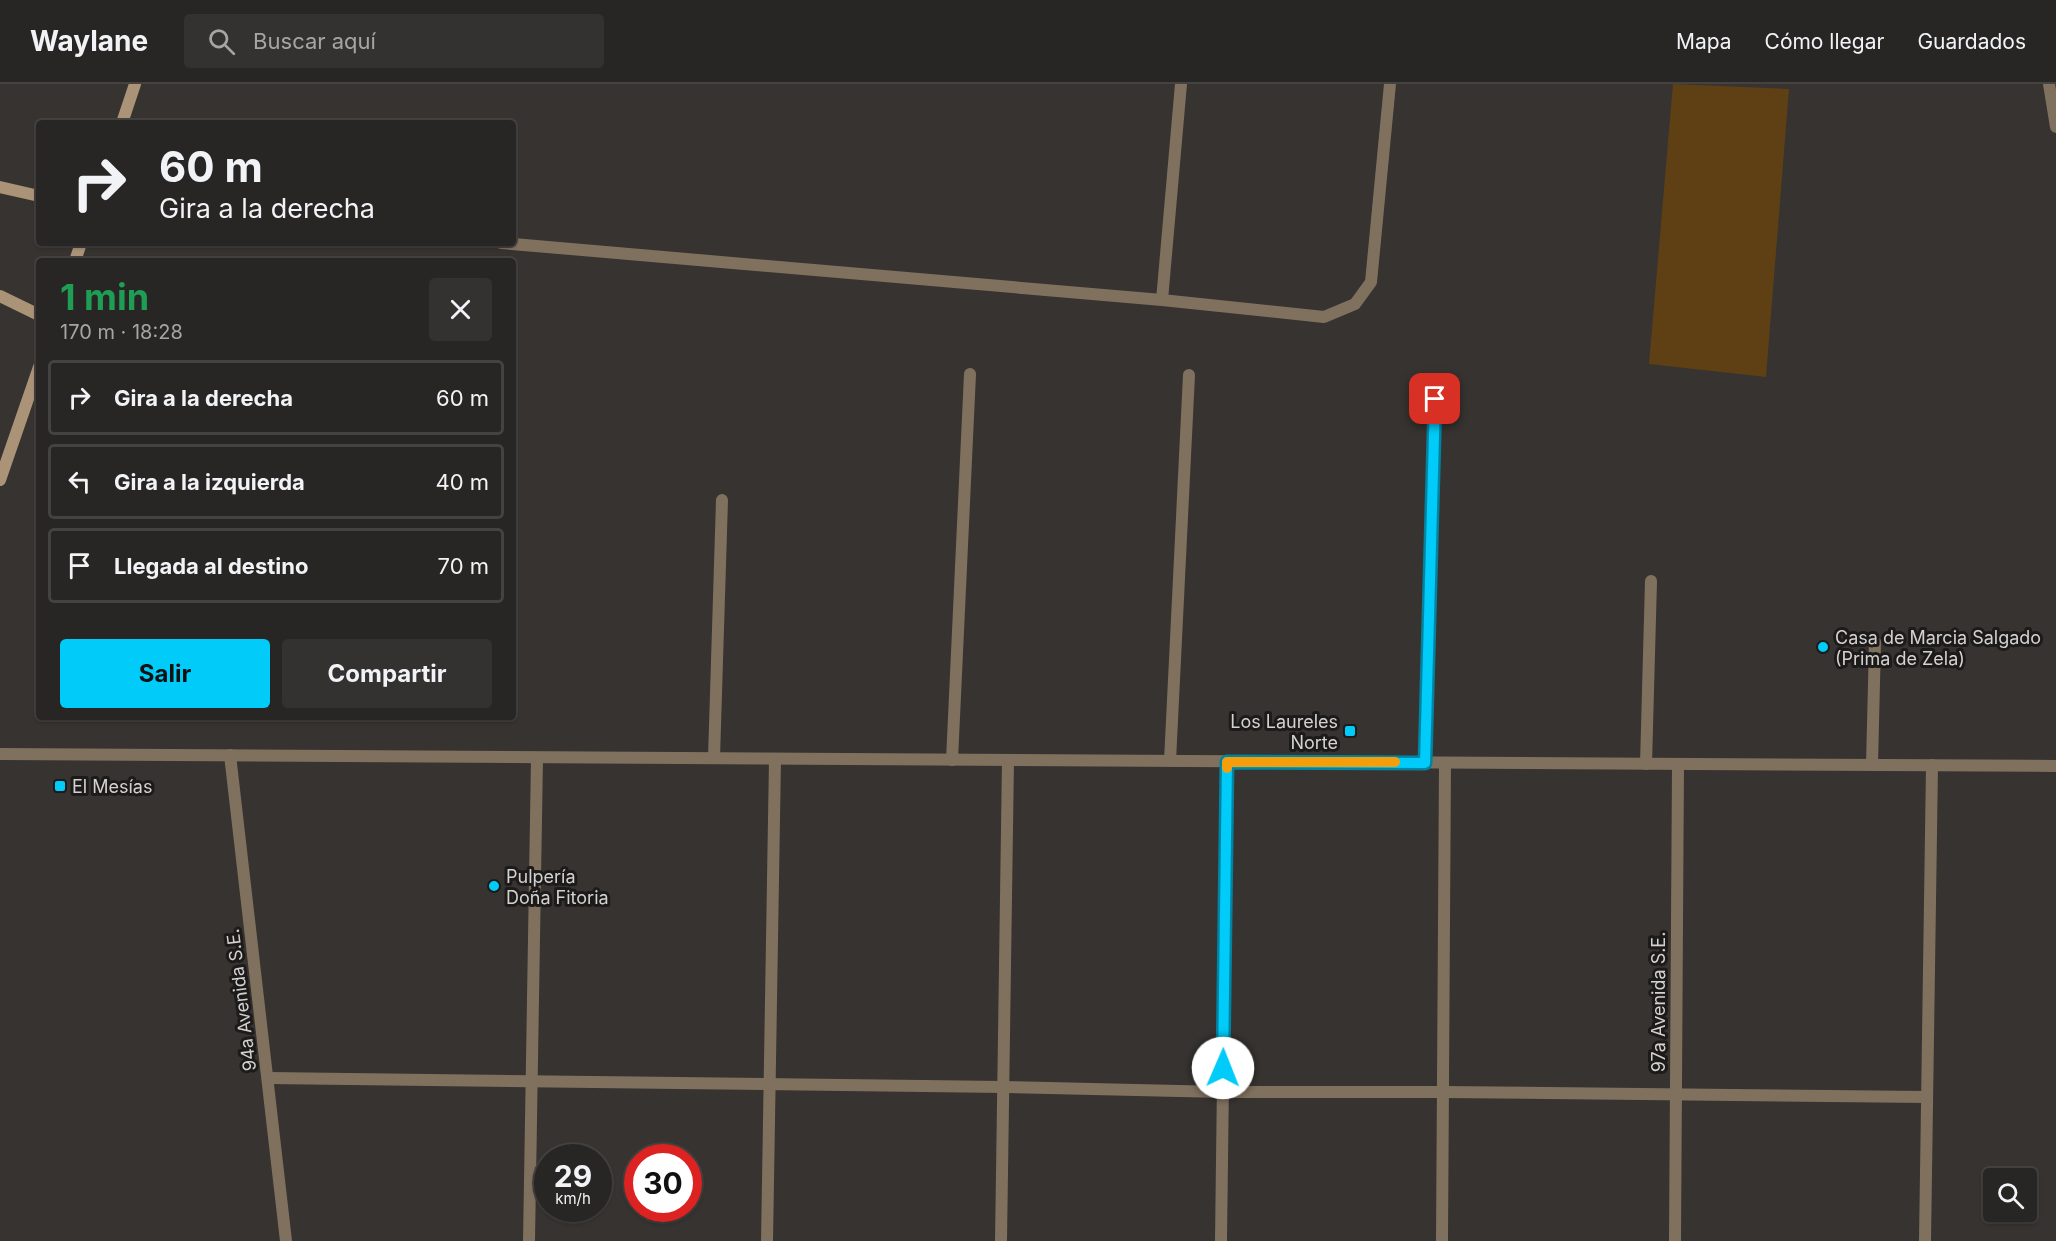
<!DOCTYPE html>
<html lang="es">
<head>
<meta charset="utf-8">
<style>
  :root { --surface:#282624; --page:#343231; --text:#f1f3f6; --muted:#a5a5a6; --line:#444341; --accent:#00cbf9 }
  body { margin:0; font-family:Inter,sans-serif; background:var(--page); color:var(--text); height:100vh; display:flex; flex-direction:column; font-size:22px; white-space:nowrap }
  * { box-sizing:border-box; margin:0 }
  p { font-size:20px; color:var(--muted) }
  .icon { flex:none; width:33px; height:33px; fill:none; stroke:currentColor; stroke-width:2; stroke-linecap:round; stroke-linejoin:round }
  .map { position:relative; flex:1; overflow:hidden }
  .panel { position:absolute; left:36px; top:174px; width:480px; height:462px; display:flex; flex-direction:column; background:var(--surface); border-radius:6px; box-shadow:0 2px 4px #0004,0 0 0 2px var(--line) }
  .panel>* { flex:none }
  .hud { position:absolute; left:36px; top:36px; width:480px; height:126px; border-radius:6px; box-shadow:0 2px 4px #0004,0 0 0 2px var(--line); background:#282624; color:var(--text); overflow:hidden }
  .tools { position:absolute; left:1983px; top:1084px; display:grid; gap:12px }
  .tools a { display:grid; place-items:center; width:54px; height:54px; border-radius:6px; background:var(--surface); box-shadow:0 2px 4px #0004,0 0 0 2px var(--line); font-size:30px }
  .speed { position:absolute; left:534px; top:1060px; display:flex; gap:12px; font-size:30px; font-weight:700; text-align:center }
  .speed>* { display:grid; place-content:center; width:78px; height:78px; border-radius:50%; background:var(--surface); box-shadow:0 2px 4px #0004,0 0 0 2px var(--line); line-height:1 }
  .speed small { font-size:15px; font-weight:400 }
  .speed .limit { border:9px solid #d22; background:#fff; color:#111 }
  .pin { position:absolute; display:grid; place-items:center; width:51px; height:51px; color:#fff; margin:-26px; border-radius:12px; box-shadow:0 3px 9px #0006 }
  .me { position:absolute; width:66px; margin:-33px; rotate:1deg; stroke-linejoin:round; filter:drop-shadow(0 0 4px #0008) }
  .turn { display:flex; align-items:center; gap:21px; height:126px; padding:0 24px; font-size:27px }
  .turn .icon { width:78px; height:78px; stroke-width:2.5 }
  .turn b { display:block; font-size:42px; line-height:51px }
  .round { display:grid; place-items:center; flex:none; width:63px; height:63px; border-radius:6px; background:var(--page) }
  .summary { display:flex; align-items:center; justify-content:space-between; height:102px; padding:0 24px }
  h1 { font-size:36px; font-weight:700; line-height:45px; color:#1e9e55 }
  .cta { display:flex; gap:12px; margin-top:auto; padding:12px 24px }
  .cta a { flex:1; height:69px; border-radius:6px; background:var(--accent); color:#111; font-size:24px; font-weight:700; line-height:69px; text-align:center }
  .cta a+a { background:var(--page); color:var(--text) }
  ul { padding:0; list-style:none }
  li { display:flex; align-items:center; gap:18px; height:75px; margin:0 12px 9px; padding:0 12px; border:3px solid var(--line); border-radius:6px }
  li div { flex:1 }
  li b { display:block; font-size:22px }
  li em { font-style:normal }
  header { display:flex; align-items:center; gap:36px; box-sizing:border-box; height:84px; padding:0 30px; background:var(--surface); border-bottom:2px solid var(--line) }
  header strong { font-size:28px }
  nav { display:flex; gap:33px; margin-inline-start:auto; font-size:21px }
  .search { width:420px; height:54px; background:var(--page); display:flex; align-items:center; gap:15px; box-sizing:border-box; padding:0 21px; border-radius:6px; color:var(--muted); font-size:22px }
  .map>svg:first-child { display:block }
  .building { fill:#5f4015 }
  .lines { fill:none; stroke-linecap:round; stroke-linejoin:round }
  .lane { stroke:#80715f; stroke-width:12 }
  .street { stroke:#80715f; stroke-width:12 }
  .secondary { stroke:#ab9377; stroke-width:12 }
  .route-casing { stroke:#0084a2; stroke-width:15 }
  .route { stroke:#00cbf9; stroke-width:10 }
  .slow { stroke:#f59e0b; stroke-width:10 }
  .poi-dot { fill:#00cbf9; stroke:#1c1b1a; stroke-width:2 }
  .labels { text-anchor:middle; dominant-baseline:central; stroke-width:6; stroke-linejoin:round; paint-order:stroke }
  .poi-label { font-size:18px; fill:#d4d2d0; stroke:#1c1b1a; text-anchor:start }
  .street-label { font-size:18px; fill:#d4d2d0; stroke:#1c1b1a }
</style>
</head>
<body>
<header>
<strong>Waylane</strong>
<div class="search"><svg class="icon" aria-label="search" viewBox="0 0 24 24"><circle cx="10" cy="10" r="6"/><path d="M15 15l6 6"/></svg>Buscar aquí</div>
<nav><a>Mapa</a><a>Cómo llegar</a><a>Guardados</a></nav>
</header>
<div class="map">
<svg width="2056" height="1157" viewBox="0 0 2056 1157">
  <rect width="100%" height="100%" fill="#363330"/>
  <polygon class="building" points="1673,0 1789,5 1766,293 1649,280"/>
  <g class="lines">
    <g class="lane">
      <polyline points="501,159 1162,216 1324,233 1355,220 1371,198 1390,0"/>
      <polyline points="1162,216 1181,0"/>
    </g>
    <g class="street">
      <polyline points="2049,0 2056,43"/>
      <polyline points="0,670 2056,682"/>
      <polyline points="230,671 286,1157"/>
      <polyline points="714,674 722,416"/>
      <polyline points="952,676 970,290"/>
      <polyline points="1170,677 1189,291"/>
      <polyline points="1425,679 1435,314"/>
      <polyline points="1646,680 1651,497"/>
      <polyline points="1872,681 1875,558"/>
      <polyline points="268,994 1003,1003 1223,1008 1443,1008 1927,1013"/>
      <polyline points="529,1157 537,674"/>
      <polyline points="767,1157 775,675"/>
      <polyline points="1001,1157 1008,676"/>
      <polyline points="1221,1157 1227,678"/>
      <polyline points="1442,1157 1445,679"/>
      <polyline points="1675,1157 1678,680"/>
      <polyline points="1925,1157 1932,681"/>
    </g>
    <g class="secondary">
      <polyline points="122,39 135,0"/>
      <polyline points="0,103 39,112"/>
      <polyline points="75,177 81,159"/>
      <polyline points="0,212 39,231"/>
      <polyline points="0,396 39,283"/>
    </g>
  </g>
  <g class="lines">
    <g class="route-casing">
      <polyline id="route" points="1223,984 1227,678 1425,679 1435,315"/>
    </g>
    <use href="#route" class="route"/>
    <polyline class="slow" points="1227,684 1227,678 1395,678"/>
  </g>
  <g class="poi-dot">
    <circle cx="1823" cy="563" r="6"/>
    <rect x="1344" y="641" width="12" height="12" rx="3"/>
    <rect x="54" y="696" width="12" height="12" rx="3"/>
    <circle cx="494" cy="802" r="6"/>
  </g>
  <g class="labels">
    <g class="poi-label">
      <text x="1835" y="553">Casa de Marcia Salgado<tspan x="1835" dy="21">(Prima de Zela)</tspan></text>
      <text x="1338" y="637" text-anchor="end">Los Laureles<tspan x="1338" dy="21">Norte</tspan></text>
      <text x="72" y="702">El Mesías</text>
      <text x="506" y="792">Pulpería<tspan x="506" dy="21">Doña Fitoria</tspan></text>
    </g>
    <g class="street-label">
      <text transform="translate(241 916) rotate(-97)">94a Avenida S.E.</text>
      <text transform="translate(1658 918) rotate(-90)">97a Avenida S.E.</text>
    </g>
  </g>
</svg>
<div class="tools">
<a><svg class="icon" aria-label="search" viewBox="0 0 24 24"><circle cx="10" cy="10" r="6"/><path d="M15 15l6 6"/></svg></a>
</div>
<div class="speed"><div>29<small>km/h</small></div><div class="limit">30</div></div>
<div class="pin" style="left:1435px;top:315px;background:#d93025"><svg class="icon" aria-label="arrive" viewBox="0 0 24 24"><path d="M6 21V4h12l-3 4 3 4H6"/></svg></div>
<svg class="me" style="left:1223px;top:984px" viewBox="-20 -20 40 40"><circle r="19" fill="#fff"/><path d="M0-13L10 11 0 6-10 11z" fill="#00cbf9"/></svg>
<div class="hud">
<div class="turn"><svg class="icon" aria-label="right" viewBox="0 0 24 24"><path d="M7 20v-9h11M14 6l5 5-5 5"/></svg><div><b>60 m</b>Gira a la derecha</div></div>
</div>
<section class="panel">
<div class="summary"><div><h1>1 min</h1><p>170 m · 18:28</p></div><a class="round"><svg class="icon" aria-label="close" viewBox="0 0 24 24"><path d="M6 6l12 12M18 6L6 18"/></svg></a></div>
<ul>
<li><svg class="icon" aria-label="right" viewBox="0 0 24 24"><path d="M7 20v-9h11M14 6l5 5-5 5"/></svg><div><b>Gira a la derecha</b></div><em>60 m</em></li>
<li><svg class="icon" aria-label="left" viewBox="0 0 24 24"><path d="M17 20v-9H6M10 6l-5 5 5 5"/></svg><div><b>Gira a la izquierda</b></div><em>40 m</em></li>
<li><svg class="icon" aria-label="arrive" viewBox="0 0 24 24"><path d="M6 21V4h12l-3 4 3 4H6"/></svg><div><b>Llegada al destino</b></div><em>70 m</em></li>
</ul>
<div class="cta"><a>Salir</a><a>Compartir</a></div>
</section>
</div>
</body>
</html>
